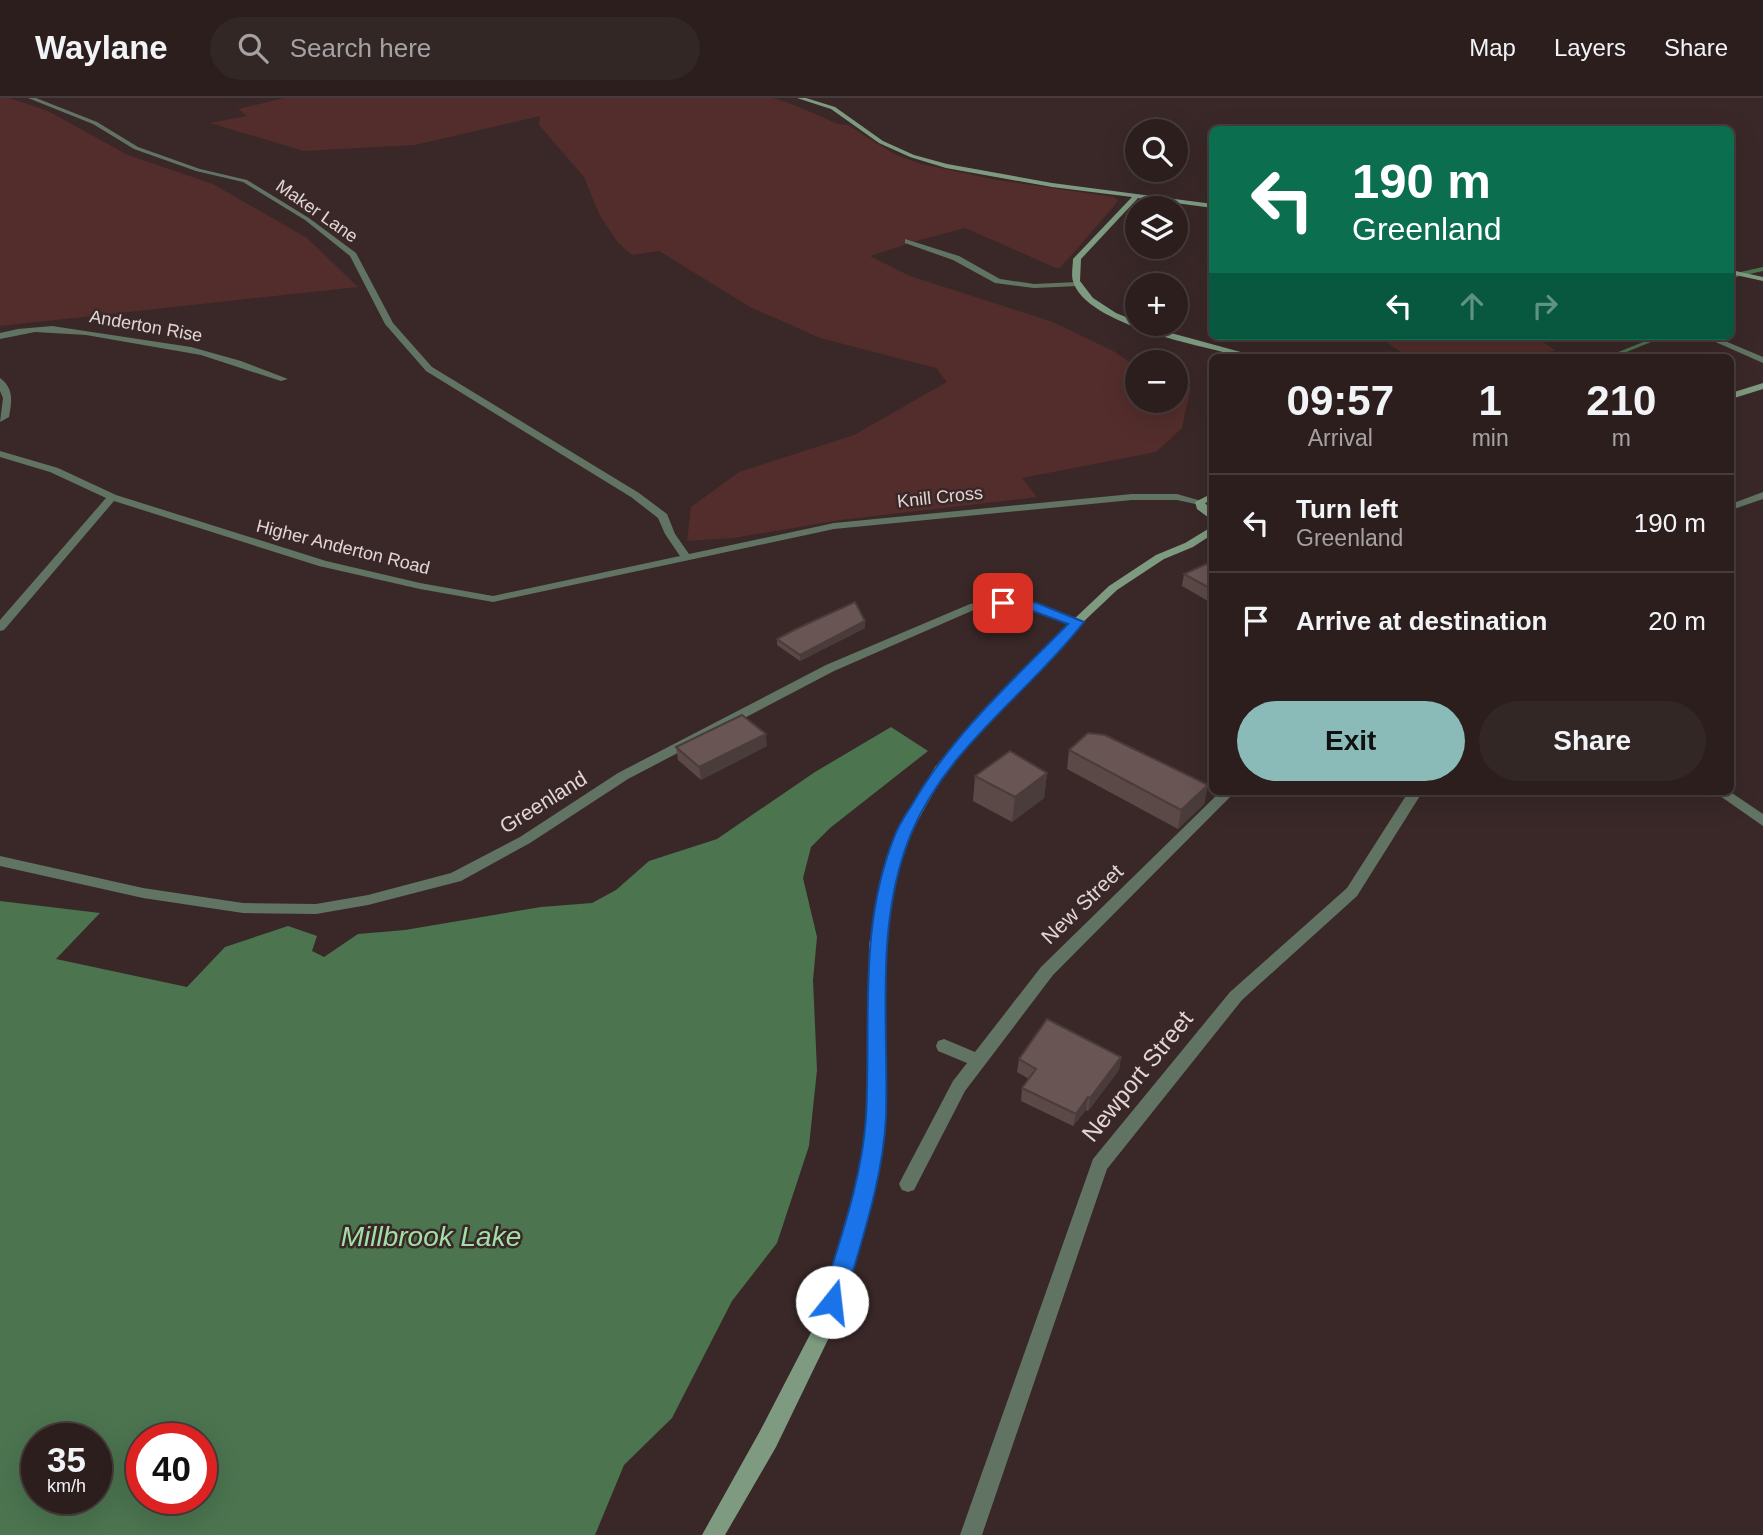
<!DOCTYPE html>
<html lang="en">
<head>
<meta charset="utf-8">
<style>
  :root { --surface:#2b1e1d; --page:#332726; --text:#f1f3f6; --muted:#a6a2a4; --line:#473c3b; --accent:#8bbbb9 }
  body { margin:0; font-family:Helvetica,sans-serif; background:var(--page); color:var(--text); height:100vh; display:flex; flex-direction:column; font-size:26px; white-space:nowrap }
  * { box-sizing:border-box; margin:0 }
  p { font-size:23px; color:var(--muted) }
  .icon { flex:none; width:38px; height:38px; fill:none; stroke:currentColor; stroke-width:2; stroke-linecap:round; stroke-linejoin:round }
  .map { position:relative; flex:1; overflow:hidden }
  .panel { position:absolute; left:1209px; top:256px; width:525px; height:441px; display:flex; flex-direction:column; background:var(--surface); border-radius:10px; box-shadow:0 7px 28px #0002,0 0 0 2px var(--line) }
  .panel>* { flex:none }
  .hud { position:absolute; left:1209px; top:28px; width:525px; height:214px; border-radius:10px; box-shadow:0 7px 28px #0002,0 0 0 2px var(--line); background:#0b6e4f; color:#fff; overflow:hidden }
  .controls { position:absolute; left:1125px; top:21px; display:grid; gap:14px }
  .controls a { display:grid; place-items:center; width:63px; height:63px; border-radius:50%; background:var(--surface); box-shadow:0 7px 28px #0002,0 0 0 2px var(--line); font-size:35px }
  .speed { position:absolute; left:21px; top:1325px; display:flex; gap:14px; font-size:35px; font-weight:700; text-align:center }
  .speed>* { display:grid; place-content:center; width:91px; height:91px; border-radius:50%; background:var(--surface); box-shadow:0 7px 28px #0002,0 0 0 2px var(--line); line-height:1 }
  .speed small { font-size:18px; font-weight:400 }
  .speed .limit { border:10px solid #d22; background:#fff; color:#111 }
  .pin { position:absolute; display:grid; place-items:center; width:60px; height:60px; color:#fff; margin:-30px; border-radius:14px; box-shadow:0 4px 10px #0006 }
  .me { position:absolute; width:77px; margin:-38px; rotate:16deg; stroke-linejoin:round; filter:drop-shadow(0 0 5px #0008) }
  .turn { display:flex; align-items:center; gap:24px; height:147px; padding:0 28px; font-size:32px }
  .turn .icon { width:91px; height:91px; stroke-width:2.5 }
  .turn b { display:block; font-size:49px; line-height:60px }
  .lanes { display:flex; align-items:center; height:66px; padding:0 28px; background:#0003; justify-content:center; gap:35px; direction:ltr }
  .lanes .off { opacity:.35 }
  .eta { display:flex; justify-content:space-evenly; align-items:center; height:119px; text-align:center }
  .eta b { font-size:42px; font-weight:700; line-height:49px }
  .cta { display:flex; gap:14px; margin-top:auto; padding:14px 28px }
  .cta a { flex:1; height:80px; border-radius:42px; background:var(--accent); color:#111; font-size:28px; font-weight:700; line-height:80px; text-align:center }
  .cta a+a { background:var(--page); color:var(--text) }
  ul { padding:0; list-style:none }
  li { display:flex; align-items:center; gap:21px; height:98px; padding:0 28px; border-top:2px solid var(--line) }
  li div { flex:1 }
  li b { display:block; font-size:26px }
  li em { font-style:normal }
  header { display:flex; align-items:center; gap:42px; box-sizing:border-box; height:98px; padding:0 35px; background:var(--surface); border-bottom:2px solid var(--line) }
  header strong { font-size:33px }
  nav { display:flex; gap:38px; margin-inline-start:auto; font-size:24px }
  .search { width:490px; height:63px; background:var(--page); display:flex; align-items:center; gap:18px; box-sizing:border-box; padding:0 24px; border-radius:38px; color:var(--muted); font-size:26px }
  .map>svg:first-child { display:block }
  .green { fill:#522d2b }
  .water { fill:#4b744f; fill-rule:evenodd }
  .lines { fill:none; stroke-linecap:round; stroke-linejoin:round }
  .stream { fill:#4b744f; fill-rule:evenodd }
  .street { fill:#617363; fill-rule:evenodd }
  .secondary { fill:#7e9b81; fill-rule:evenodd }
  .wall { fill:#5a4947 }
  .shaded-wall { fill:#4a3c3a }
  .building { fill:#695553; stroke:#4a3c3a; stroke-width:2 }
  .route { fill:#1a73e8; stroke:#114b97; stroke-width:2 }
  .labels { text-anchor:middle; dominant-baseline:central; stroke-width:5; stroke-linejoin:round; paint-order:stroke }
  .far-street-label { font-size:18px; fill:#e2d5d5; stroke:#392827 }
  .street-label { font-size:21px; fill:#e2d5d5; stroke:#392827 }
  .near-street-label { font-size:24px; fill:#e2d5d5; stroke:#392827 }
  .near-water-label { font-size:28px; font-style:italic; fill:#a0e0a6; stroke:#392827 }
</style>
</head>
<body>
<header>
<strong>Waylane</strong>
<div class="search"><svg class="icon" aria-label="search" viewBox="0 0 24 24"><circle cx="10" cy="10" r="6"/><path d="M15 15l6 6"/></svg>Search here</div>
<nav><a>Map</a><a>Layers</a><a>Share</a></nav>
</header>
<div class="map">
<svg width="1763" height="1437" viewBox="0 0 1763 1437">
  <rect width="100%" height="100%" fill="#392827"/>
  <g class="green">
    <polygon points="0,0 9,0 48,13 128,57 213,86 307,140 358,189 0,228"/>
    <polygon points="284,0 773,0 797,8 838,26 848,27 894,56 921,66 997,82 1113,99 1118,102 1115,107 1061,169 1056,170 965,130 920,142 870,158 910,178 1053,224 1115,254 1137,270 1138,303 1176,303 1176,286 1191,289 1182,330 1156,354 1022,380 1037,399 841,422 733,440 687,443 691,409 739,374 854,337 947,284 936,270 820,240 750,209 659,153 632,157 618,145 599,116 584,79 539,27 540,18 415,47 304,53 210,25 247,18 238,11"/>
    <polygon points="1378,238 1535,238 1556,253 1492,259 1408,259"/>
  </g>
  <path class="water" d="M891,629l37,24 -98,77 -19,19 -8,31 14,59 -4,43 4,90 -8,76 -32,97 -45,58 -60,117 -48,47 -29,70h-595v-634l100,12 -44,46 131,28 38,-40 63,-21 29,10 -5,15 12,6 34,-23 47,-4 136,-23 51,-4 24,-13 33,-29 68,-22 98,-67zM96,1340v60h-59v-60zM201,1340v60h-59v-60z"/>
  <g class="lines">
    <g class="stream">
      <polygon points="1763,169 1763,173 1731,180 1731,176"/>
      <polygon points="1658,238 1666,238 1614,259 1606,259"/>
    </g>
    <g class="street">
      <polygon points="28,0 36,0 97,24 138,49 200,71 247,82 309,120 356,155 393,225 432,269 639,395 667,416 675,436 689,456 834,425 1132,396 1177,396 1205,404 1200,407 1177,402 1132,402 834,431 493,504 420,491 319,468 114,403 4,532 0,533 0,522 106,400 50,374 0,359 0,353 58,370 116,397 326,463 420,485 493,498 680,458 665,436 658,420 631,399 426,273 385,226 350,158 305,122 243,84 196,73 134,51 93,26"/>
      <polygon points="905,141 959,158 1000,181 1034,186 1078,184 1082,186 1078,188 1034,190 995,185 953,162 905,145"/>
      <polygon points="52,228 191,249 241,263 288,281 281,283 201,257 86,237 35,234 0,241 0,235 18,231"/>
      <polygon points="1702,238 1713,238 1763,259 1763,265"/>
      <path d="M0,280c14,10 12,24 9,39l-9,5 3,-24 -3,-7z"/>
      <polygon points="1763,394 1763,401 1731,412 1731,406"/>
      <polygon points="1003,502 1036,506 1083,524 1077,528 1030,511 1003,508 976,511 834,573 628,681 530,745 461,783 368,807 316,816 243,815 143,800 0,768 0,758 143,790 243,805 316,806 368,797 451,775 520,739 618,675 826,567 970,506"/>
      <polygon points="1221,693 1236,693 1053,877 965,993 914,1092 908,1094 902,1092 899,1086 902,1080 953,983 967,965 938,953 936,948 938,943 944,941 975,954 1041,869"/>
      <polygon points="1409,693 1423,693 1357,798 1242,902 1107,1071 982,1437 960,1437 1093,1061 1230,894 1347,790"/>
      <polygon points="1713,693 1729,693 1763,716 1763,728"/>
    </g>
    <g class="secondary">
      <path d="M797,0h9l29,9 48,34 31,14 33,9 105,19 161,21v4l-75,-10 -57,61 -1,22 13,17 23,15 22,9v2l121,33h-14c-40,-10 -160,-32 -172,-76 -2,-6 0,-16 0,-22l59,-62 -80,-10 -106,-19 -36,-11 -31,-14 -48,-34z"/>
      <polygon points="1731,172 1763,179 1763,183 1731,176"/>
      <polygon points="1763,285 1763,291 1731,301 1731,295"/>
      <polygon points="1213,395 1213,402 1205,405 1213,414 1213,423 1197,411 1195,404"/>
      <polygon points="1213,428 1213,436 1193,449 1164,461 1117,492 1081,526 984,629 945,674 911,735 894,786 885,847 885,1021 873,1095 837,1223 776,1349 725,1437 702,1437 760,1333 818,1221 855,1095 867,1021 869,847 880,786 897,735 935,669 974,623 1073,522 1109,488 1156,457 1185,445"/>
    </g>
  </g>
  <g class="wall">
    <polygon points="1213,463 1213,506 1182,488 1184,476"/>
    <polygon points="865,523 865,530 800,563 777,547 777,541"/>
    <polygon points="767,648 701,682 678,662 676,649"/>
    <polygon points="1069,652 1208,687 1204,706 1178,731 1067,671"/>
    <polygon points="1047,675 1044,700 1012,724 973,703 975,678"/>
    <polygon points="1121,959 1119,972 1088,1013 1086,1012 1073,1028 1021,1003 1022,990 1029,981 1017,974 1019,961"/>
  </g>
  <g class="shaded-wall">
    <polygon points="865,523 865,530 800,563 800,557"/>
    <polygon points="766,636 767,648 701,682 699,669"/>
    <polygon points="1047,675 1044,700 1012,724 1015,699"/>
    <polygon points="1208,687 1204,706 1178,731 1181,712"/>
    <polygon points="1121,959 1119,972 1088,1013 1090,1000"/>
    <polygon points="1088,999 1086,1012 1073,1028 1076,1016"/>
  </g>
  <g class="building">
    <polygon points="1213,463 1213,492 1184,476"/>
    <polygon points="855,504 865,523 800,557 777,541 796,531"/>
    <polygon points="742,617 766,636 699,669 676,649"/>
    <polygon points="1088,635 1105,637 1208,687 1181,712 1069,652"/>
    <polygon points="1010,653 1047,675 1015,699 975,678"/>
    <polygon points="1047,921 1121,959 1090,1000 1088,999 1076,1016 1022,990 1036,971 1019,961"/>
  </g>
  <path class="route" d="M1003,501l34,4 47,19c-56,72 -137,125 -173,212 -37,90 -22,189 -25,283 -3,63 -25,125 -42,185l-4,7 -8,3 -7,-3 -4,-7c18,-60 41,-122 45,-185 5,-95 -8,-192 29,-282 4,-11 12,-22 18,-32 40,-69 100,-123 155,-179l-38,-14 -32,-4 -2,-3z"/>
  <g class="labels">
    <g class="far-street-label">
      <text transform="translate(317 113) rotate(35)">Maker Lane</text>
      <text transform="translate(146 228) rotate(10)">Anderton Rise</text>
      <text transform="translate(940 399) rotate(-6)">Knill Cross</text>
      <text transform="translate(343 449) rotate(14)">Higher Anderton Road</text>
    </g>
    <g class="street-label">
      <text transform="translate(543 704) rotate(-32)">Greenland</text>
      <text transform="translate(1082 806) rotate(-44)">New Street</text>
    </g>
    <g class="near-street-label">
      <text transform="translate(1137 978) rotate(-51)">Newport Street</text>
    </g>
    <g class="near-water-label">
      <text x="431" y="1138">Millbrook Lake</text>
    </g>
  </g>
</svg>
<div class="controls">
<a><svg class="icon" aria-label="search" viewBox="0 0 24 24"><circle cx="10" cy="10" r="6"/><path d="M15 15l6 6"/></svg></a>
<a><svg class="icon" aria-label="layers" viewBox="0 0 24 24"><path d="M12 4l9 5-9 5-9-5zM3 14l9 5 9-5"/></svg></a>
<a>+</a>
<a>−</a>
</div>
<div class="speed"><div>35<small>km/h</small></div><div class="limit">40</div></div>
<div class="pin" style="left:1003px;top:505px;background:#d93025"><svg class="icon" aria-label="arrive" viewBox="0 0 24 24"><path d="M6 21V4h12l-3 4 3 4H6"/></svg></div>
<svg class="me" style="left:832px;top:1204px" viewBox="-20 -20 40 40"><circle r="19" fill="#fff"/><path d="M0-13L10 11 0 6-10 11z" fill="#1a73e8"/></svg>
<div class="hud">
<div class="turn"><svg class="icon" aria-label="left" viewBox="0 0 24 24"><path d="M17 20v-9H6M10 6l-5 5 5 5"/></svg><div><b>190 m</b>Greenland</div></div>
<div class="lanes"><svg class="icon" aria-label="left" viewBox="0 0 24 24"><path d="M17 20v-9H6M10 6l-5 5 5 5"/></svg><svg class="icon off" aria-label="ahead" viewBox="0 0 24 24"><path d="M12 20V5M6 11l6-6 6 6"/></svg><svg class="icon off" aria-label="right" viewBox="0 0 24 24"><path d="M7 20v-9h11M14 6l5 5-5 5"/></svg></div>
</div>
<section class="panel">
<div class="eta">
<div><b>09:57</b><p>Arrival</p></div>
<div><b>1</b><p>min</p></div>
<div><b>210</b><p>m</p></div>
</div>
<ul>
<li><svg class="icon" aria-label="left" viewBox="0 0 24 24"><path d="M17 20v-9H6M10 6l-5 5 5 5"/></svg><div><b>Turn left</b><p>Greenland</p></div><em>190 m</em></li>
<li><svg class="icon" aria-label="arrive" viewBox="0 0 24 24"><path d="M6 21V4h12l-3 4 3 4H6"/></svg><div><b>Arrive at destination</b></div><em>20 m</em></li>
</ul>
<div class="cta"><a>Exit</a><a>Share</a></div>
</section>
</div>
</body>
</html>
